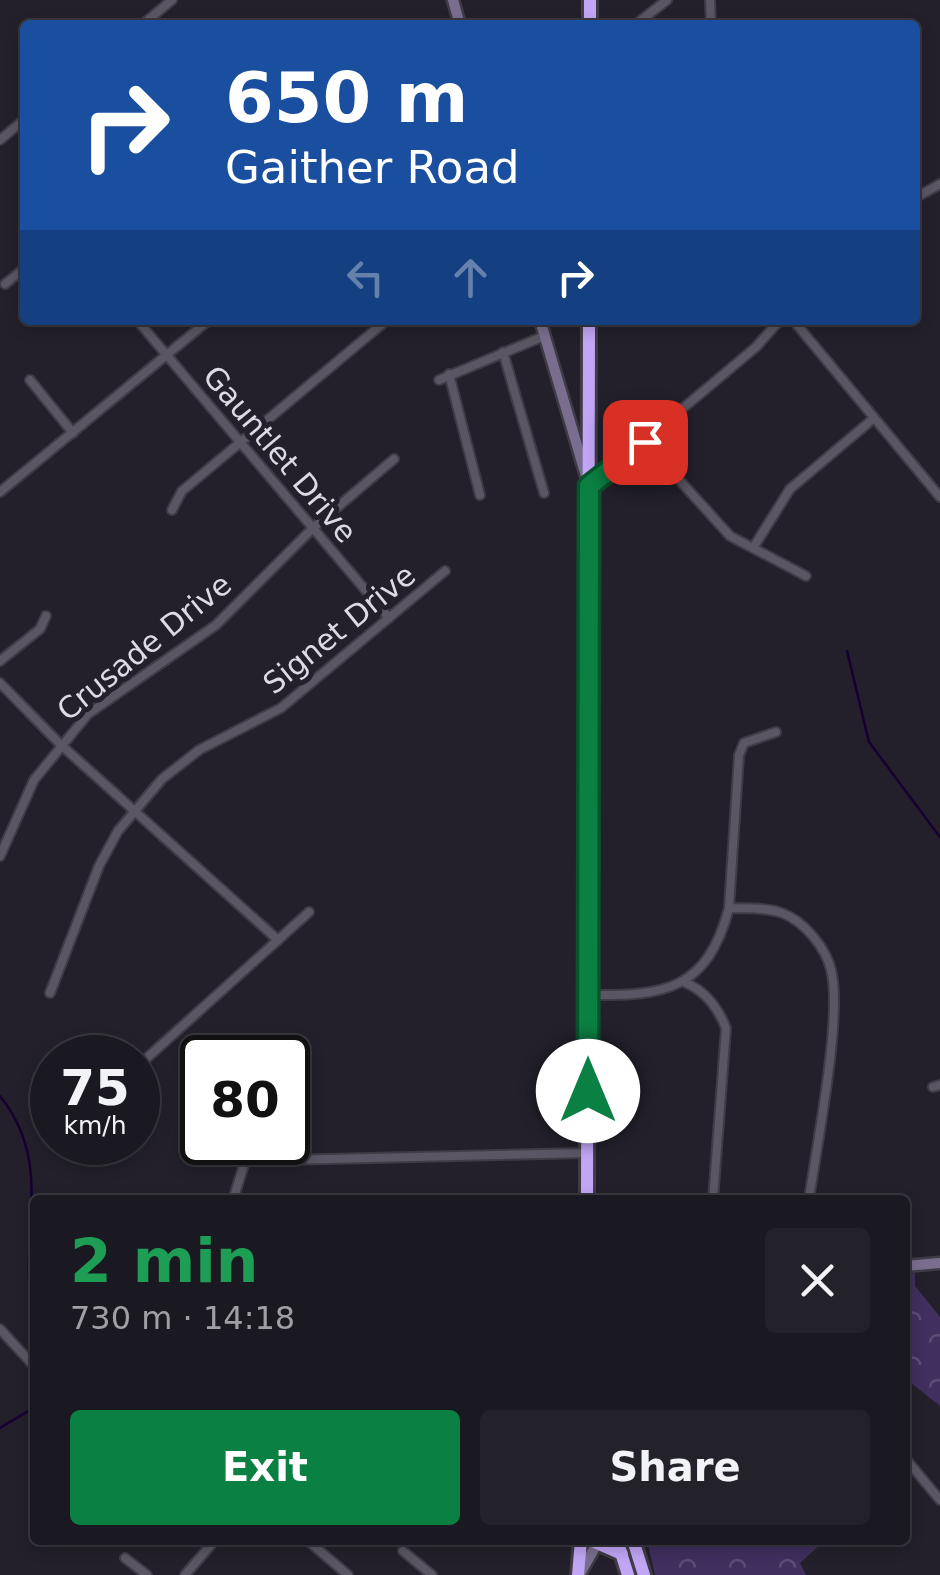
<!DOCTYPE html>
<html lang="en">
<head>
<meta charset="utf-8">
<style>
  :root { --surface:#1a1820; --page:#232129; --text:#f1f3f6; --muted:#9fa0a5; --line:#38373e; --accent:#0b8043 }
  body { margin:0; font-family:"DejaVu Sans",sans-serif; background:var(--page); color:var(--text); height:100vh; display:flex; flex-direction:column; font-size:38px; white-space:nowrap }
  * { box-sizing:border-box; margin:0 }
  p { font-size:32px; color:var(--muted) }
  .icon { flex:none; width:55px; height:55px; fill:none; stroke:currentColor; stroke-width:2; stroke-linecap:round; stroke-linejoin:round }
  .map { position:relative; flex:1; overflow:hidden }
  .drawer { position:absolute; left:30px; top:1195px; width:880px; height:350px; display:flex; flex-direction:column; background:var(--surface); border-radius:10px; box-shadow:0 5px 15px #0003,0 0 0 2px var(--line) }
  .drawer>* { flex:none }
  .top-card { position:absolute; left:20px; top:20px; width:900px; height:305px; border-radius:10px; box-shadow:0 5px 15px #0003,0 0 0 2px var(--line); background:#1a4fa0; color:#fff; overflow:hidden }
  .speed { position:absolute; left:30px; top:1035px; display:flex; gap:20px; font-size:50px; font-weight:700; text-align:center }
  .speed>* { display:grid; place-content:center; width:130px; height:130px; border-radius:50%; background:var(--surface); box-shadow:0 5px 15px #0003,0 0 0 2px var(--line); line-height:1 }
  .speed small { font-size:25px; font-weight:400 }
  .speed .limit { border:5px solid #111; border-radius:15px; background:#fff; color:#111 }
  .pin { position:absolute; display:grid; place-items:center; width:85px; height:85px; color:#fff; margin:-42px; border-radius:20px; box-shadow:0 5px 15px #0006 }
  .me { position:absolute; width:110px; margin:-55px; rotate:0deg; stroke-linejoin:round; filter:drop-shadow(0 0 8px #0008) }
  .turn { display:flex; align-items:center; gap:35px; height:210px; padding:0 40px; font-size:45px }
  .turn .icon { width:130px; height:130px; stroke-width:2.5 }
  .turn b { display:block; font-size:70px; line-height:85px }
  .lanes { display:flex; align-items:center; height:95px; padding:0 40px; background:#0003; justify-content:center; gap:50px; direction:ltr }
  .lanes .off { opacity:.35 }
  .round { display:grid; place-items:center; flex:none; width:105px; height:105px; border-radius:10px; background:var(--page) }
  .head { display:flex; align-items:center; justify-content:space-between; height:170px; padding:0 40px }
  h1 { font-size:60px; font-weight:800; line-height:75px; color:#1e9e55 }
  .action { display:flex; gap:20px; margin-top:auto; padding:20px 40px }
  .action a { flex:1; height:115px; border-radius:10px; background:var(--accent); color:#fff; font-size:40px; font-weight:800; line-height:115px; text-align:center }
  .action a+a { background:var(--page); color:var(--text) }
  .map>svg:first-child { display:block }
  .forest { fill:url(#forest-crowns) }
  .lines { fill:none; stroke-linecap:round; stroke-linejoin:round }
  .stream { stroke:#160031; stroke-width:2.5 }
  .street-casing { stroke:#3f3c45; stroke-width:12 }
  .secondary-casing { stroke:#3f3c45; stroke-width:15 }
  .highway-casing { stroke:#3f3c45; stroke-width:18 }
  .street { stroke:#5a5663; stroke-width:8 }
  .secondary { stroke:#796e8f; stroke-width:10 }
  .highway { stroke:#c0a6f5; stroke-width:12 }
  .route-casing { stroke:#07532c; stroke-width:25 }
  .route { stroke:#0b8043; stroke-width:18 }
  .labels { text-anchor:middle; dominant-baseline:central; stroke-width:10; stroke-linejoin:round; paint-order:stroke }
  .street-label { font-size:30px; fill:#dcdae2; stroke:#23202b }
</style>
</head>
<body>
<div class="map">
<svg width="940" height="1575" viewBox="0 0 940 1575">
  <defs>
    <pattern id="forest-crowns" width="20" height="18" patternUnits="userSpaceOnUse" patternTransform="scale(2.5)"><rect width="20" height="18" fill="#402f5f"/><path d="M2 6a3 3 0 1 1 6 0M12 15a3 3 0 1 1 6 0" fill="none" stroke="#5b4d76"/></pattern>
  </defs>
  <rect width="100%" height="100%" fill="#23202b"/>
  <g class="forest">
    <polygon points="915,1272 915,1286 940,1317 940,1406 905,1378 905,1274"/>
    <polygon points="647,1540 825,1540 800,1563 806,1575 655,1575"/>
  </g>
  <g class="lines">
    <g class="stream">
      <polyline points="847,651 869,742 940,837"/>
      <path d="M0,1096c58,72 14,144 35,226"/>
      <polyline points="0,1428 35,1407"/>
    </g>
    <g class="street-casing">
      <g id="street">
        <polyline points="710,0 711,25"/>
        <polyline points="142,25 172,0"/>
        <polyline points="635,25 667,0"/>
        <polyline points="0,140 25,119"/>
        <polyline points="915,198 940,184"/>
        <polyline points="5,284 25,268"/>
        <polyline points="137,320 389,618"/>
        <polyline points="793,320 940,497"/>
        <polyline points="503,352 544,493"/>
        <polyline points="449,374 480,495"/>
        <polyline points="30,380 73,433"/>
        <polyline points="439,380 544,336"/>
        <polyline points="645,442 730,536 806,576"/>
        <polyline points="589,487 756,347 780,320"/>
        <polyline points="0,492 209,320"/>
        <polyline points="172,510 182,491 387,320"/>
        <polyline points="753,548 790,489 874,418"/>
        <polyline points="0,661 40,629 46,616"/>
        <polyline points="0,683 60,744 278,940"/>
        <polyline points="0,856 34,780 88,714 216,625 313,528 394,459"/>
        <path d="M729,908c17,1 37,-1 53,5 22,8 44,35 49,57 12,45 -15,178 -22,230"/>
        <path d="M686,983c19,8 32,25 40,45l-13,172"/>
        <polyline points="50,993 99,866 118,831 162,779 199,750 281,708 445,571"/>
        <path d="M588,995c76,1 119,-4 141,-87l10,-153 5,-12 32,-11"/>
        <polyline points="138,1066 309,912"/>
        <polyline points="933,1087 940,1085"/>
        <polyline points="245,1161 587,1153"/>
        <polyline points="233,1200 251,1142"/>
        <polyline points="0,1329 35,1367"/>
        <polyline points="905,1458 940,1500"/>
        <polyline points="307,1540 348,1575"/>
        <polyline points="403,1551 432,1575"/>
        <polyline points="125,1558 147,1575"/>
        <polyline points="185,1575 215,1540"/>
      </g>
    </g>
    <g class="secondary-casing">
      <g id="secondary">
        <polyline points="453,0 460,25"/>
        <polyline points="540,320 586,476"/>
        <polyline points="905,1266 940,1263"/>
        <polyline points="580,1574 599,1540"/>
      </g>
    </g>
    <g class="highway-casing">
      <g id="highway">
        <polyline points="590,25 590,0"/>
        <polyline points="587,1200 589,320"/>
        <polyline points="590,1540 622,1554"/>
        <polyline points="617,1540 628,1575"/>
        <polyline points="633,1540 644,1575"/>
        <polyline points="578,1575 581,1540"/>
      </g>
    </g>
    <use href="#street" class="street"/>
    <use href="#secondary" class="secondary"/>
    <use href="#highway" class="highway"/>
  </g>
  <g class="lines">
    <g class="route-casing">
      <polyline id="route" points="588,1091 589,486 645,442"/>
    </g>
    <use href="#route" class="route"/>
  </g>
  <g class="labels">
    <g class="street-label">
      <text transform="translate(280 454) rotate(50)">Gauntlet Drive</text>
      <text transform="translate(339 629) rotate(-39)">Signet Drive</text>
      <text transform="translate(144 647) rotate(-39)">Crusade Drive</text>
    </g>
  </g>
</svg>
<div class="speed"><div>75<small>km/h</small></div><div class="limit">80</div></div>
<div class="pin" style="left:645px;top:442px;background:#d93025"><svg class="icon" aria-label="arrive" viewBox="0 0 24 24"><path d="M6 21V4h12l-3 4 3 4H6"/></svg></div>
<svg class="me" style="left:588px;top:1091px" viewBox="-20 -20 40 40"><circle r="19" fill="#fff"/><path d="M0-13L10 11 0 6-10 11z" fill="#0b8043"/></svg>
<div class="top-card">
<div class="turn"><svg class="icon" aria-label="right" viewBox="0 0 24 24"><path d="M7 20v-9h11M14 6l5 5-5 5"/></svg><div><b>650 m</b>Gaither Road</div></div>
<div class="lanes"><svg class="icon off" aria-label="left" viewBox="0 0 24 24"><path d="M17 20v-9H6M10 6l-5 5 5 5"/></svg><svg class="icon off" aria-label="ahead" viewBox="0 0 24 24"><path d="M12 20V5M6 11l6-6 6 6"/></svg><svg class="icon" aria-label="right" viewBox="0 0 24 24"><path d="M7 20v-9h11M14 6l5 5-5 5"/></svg></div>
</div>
<section class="drawer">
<div class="head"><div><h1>2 min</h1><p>730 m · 14:18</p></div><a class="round"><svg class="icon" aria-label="close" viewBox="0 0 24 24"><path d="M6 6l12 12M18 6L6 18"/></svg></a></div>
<div class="action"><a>Exit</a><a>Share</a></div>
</section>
</div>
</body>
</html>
